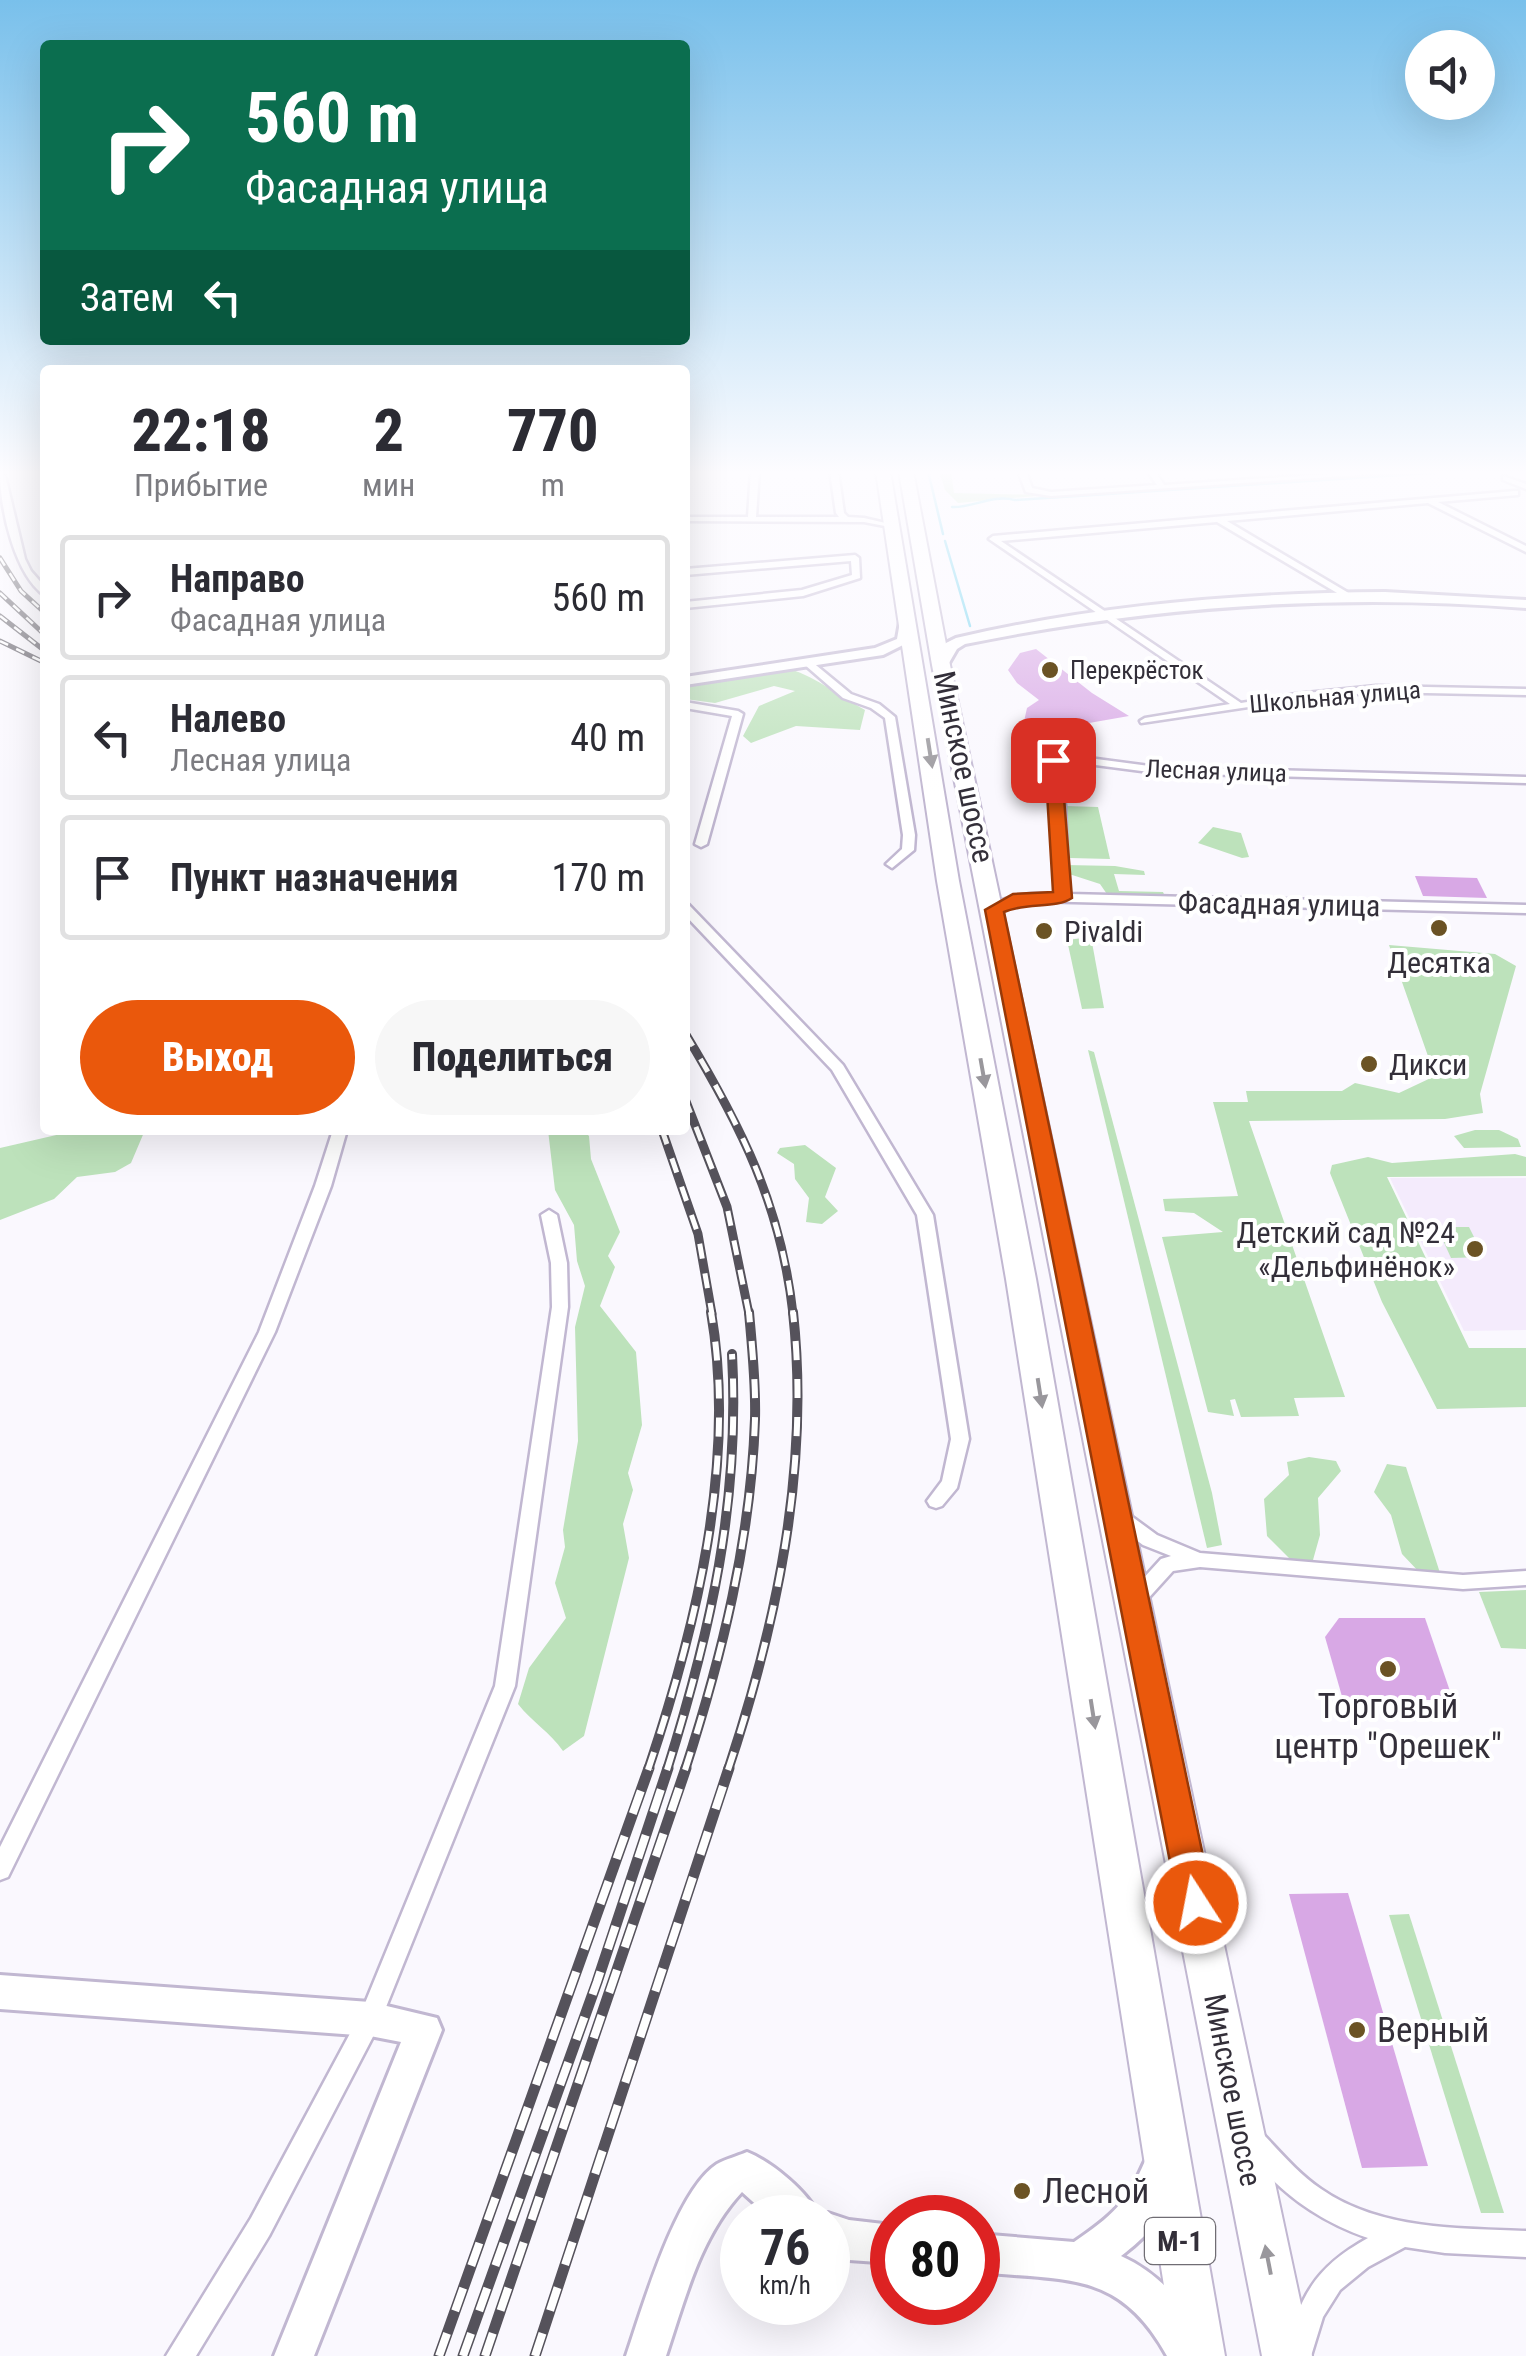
<!DOCTYPE html>
<html lang="ru">
<head>
<meta charset="utf-8">
<style>
  :root { --surface:#fff; --page:#f7f7f7; --text:#2b2b33; --muted:#7c7c81; --line:#e1e1e2; --accent:#ea580c }
  body { margin:0; font-family:"Roboto Condensed",sans-serif; background:var(--page); color:var(--text); height:100vh; display:flex; flex-direction:column; font-size:38px; white-space:nowrap }
  * { box-sizing:border-box; margin:0 }
  p { font-size:32px; color:var(--muted) }
  .icon { flex:none; width:55px; height:55px; fill:none; stroke:currentColor; stroke-width:2; stroke-linecap:round; stroke-linejoin:round }
  .map { position:relative; flex:1; overflow:hidden }
  .side { position:absolute; left:40px; top:365px; width:650px; height:770px; display:flex; flex-direction:column; background:var(--surface); border-radius:10px; box-shadow:0 10px 40px #0002 }
  .side>* { flex:none }
  .hud { position:absolute; left:40px; top:40px; width:650px; height:305px; border-radius:10px; box-shadow:0 10px 40px #0002; background:#0b6e4f; color:#fff; overflow:hidden }
  .fabs { position:absolute; left:1405px; top:30px; display:grid; gap:20px }
  .fabs a { display:grid; place-items:center; width:90px; height:90px; border-radius:50%; background:var(--surface); box-shadow:0 10px 40px #0002; font-size:50px }
  .speed { position:absolute; left:720px; top:2195px; display:flex; gap:20px; font-size:50px; font-weight:700; text-align:center }
  .speed>* { display:grid; place-content:center; width:130px; height:130px; border-radius:50%; background:var(--surface); box-shadow:0 10px 40px #0002; line-height:1 }
  .speed small { font-size:25px; font-weight:400 }
  .speed .limit { border:15px solid #d22; background:#fff; color:#111 }
  .pin { position:absolute; display:grid; place-items:center; width:85px; height:85px; color:#fff; margin:-42px; border-radius:20px; box-shadow:0 5px 15px #0006 }
  .me { position:absolute; width:110px; margin:-55px; rotate:349deg; stroke-linejoin:round; filter:drop-shadow(0 0 8px #0008) }
  .turn { display:flex; align-items:center; gap:35px; height:210px; padding:0 40px; font-size:45px }
  .turn .icon { width:130px; height:130px; stroke-width:2.5 }
  .turn b { display:block; font-size:70px; line-height:85px }
  .then { display:flex; align-items:center; height:95px; padding:0 40px; background:#0003; gap:20px; font-size:38px }
  .eta { display:flex; justify-content:space-evenly; align-items:center; height:170px; text-align:center }
  .eta b { font-size:60px; font-weight:800; line-height:70px }
  .primary-button { display:flex; gap:20px; margin-top:auto; padding:20px 40px }
  .primary-button a { flex:1; height:115px; border-radius:60px; background:var(--accent); color:#fff; font-size:40px; font-weight:800; line-height:115px; text-align:center }
  .primary-button a+a { background:var(--page); color:var(--text) }
  ul { padding:0; list-style:none }
  li { display:flex; align-items:center; gap:30px; height:125px; margin:0 20px 15px; padding:0 20px; border:5px solid var(--line); border-radius:10px }
  li div { flex:1 }
  li b { display:block; font-size:38px }
  li em { font-style:normal }
  .map>svg:first-child { display:block }
  .education { fill:#f4ebfc }
  .green { fill:#bde2bb }
  .lines { fill:none; stroke-linecap:round; stroke-linejoin:round }
  .stream { stroke:#72d3ef; stroke-width:2.5 }
  .building { fill:#d8a8e5 }
  .street-casing { stroke:#c1b7d1; stroke-width:5 }
  .secondary-casing { stroke:#c1b7d1; stroke-width:6 }
  .highway-casing { stroke:#c1b7d1; stroke-width:4 }
  .street { fill:#fff; fill-rule:evenodd }
  .secondary { fill:#fff; fill-rule:evenodd }
  .highway { fill:#fff; fill-rule:evenodd }
  .rail-far3-casing { stroke:#55525b; stroke-width:5 }
  .rail-far2-casing { stroke:#55525b; stroke-width:9 }
  .rail-far1-casing { stroke:#55525b; stroke-width:10 }
  .rail-casing { stroke:#55525b; stroke-width:11 }
  .rail-far3 { stroke:#fff; stroke-width:2.5; stroke-dasharray:9; stroke-linecap:butt }
  .rail-far2 { stroke:#fff; stroke-width:5; stroke-dasharray:15; stroke-linecap:butt }
  .rail-far1 { stroke:#fff; stroke-width:6; stroke-dasharray:19; stroke-linecap:butt }
  .rail { stroke:#fff; stroke-width:8; stroke-dasharray:24; stroke-linecap:butt }
  .oneway { fill:#99979c }
  .route { fill:#ea580c; stroke:#983908; stroke-width:2.5 }
  .poi-dot { fill:#6b5324; stroke:#fff; stroke-width:4 }
  .labels { text-anchor:middle; dominant-baseline:central; stroke-width:8; stroke-linejoin:round; paint-order:stroke }
  .far-poi-label { font-size:25px; fill:#332f39; stroke:#fff; text-anchor:start }
  .far-street-label { font-size:25px; fill:#332f39; stroke:#fff }
  .shield { fill:#fff; stroke:#706d74; stroke-width:2.5 }
  .shield-label { font-size:28px; font-weight:bold; fill:#332f39 }
  .street-label { font-size:30px; fill:#332f39; stroke:#fff }
  .poi-label { font-size:30px; fill:#332f39; stroke:#fff; text-anchor:start }
  .near-poi-label { font-size:35px; fill:#332f39; stroke:#fff; text-anchor:start }
</style>
</head>
<body>
<div class="map">
<svg width="1526" height="2356" viewBox="0 0 1526 2356">
  <rect width="100%" height="100%" fill="#faf8fe"/>
  <polygon class="education" points="1390,1178 1526,1178 1526,1330 1464,1331"/>
  <g class="green">
    <polygon points="939,471 951,471 954,493 1047,495 958,503 945,490"/>
    <path d="M790,669c28,9 49,27 75,41l-5,20 -64,-4 -45,17 -8,-7 16,-30 36,-15 -21,-5 -59,17 -30,-4v-15z"/>
    <polygon points="1065,806 1098,807 1110,859 1070,858"/>
    <polygon points="1213,827 1241,833 1249,857 1242,858 1198,843"/>
    <polygon points="1066,865 1115,866 1144,871 1145,875 1114,874 1119,891 1163,892 1166,899 1109,897 1100,884 1066,873"/>
    <polygon points="1091,937 1104,1008 1082,1009 1067,940"/>
    <polygon points="1389,945 1495,954 1516,966 1480,1094 1483,1113 1445,1119 1249,1121 1345,1397 1294,1398 1299,1416 1241,1417 1235,1399 1230,1400 1234,1416 1208,1412 1162,1237 1223,1232 1194,1213 1165,1211 1163,1199 1238,1196 1213,1102 1248,1102 1246,1091 1342,1091 1355,1083 1399,1093 1435,1076"/>
    <polygon points="1088,1050 1094,1052 1212,1493 1222,1545 1207,1548"/>
    <polygon points="78,1130 145,1130 131,1163 115,1172 77,1177 54,1199 0,1220 0,1148"/>
    <path d="M548,1130h35l6,6 2,23 29,73 -12,24 7,11 -15,39 36,46 6,73 -14,48 5,17 -10,34 6,34 -45,178 -21,15c-13,-19 -31,-29 -45,-47l11,-36 37,-50 -11,-35 10,-36 -2,-17 15,-89 -3,-114 10,-41 -8,-25 -3,-36 -19,-35z"/>
    <polygon points="1475,1130 1499,1130 1518,1139 1521,1147 1464,1148 1454,1136"/>
    <polygon points="805,1145 836,1168 825,1197 838,1211 822,1224 806,1222 809,1198 795,1179 794,1164 777,1153 780,1148"/>
    <polygon points="1515,1154 1526,1157 1526,1176 1387,1177 1469,1348 1526,1348 1526,1407 1437,1409 1382,1302 1330,1173 1332,1165 1368,1157 1392,1163"/>
    <polygon points="1437,1227 1469,1227 1484,1257 1451,1258"/>
    <polygon points="1309,1457 1336,1461 1341,1471 1318,1498 1320,1535 1313,1560 1293,1562 1267,1536 1264,1499 1289,1475 1287,1462"/>
    <polygon points="1387,1464 1406,1467 1440,1573 1421,1574 1402,1554 1391,1515 1374,1492"/>
    <polygon points="1526,1590 1526,1649 1501,1648 1479,1592"/>
    <polygon points="1409,1914 1504,2213 1481,2213 1389,1915"/>
  </g>
  <g class="lines">
    <g class="stream">
      <polyline points="928,471 943,534"/>
      <path d="M952,507c21,1 40,-13 63,-7l447,-29"/>
      <polyline points="945,541 970,626"/>
    </g>
  </g>
  <g class="building">
    <polygon points="1036,649 1092,693 1129,716 1032,733 1023,726 1027,708 1039,700 1017,683 1008,670 1020,653"/>
    <polygon points="1415,876 1477,878 1487,898 1423,896"/>
    <polygon points="1339,1618 1425,1618 1453,1700 1343,1700 1325,1637"/>
    <polygon points="1348,1893 1428,2166 1362,2168 1289,1894"/>
  </g>
  <g class="lines">
    <g class="street-casing">
      <g id="street">
        <path d="M0,471h4l21,88 6,12 14,16v9c-31,-22 -45,-88 -45,-125z"/>
        <polygon points="751,471 759,471 756,517 839,517 836,513 830,471 838,471 844,513 848,517 864,518 894,525 890,527 864,522 685,521 685,517 748,517"/>
        <polygon points="1018,471 1026,471 1032,488 1051,492 1157,485 1147,471 1155,471 1164,485 1374,471 1418,471 1051,496 1026,492"/>
        <polygon points="1503,476 1526,484 1526,489 1503,480"/>
        <polygon points="1515,491 1518,491 1518,495 1438,502 1526,546 1526,552 1428,503 1227,521 1352,595 1352,599 1349,600 1217,522 1001,541 1241,703 1296,694 1376,686 1526,689 1526,695 1376,692 1296,700 1141,723 1140,721 1145,718 1230,704 989,539 993,536"/>
        <polygon points="855,555 859,558 860,578 803,596 685,608 685,602 802,590 852,575 851,561 685,575 685,569"/>
        <polygon points="805,661 811,661 851,694 879,704 895,717 915,835 914,850 892,868 886,864 902,849 903,835 885,718 871,708 843,698 805,665"/>
        <polygon points="685,702 738,711 743,714 707,844 701,847 695,844 732,716 685,708"/>
        <path d="M1051,753l106,14 369,10v6l-369,-10 -100,-13 8,45 4,89 457,11v8l-494,-12 -22,3 -12,9h-8v-6c20,-14 43,-14 67,-13l-4,-89 -7,-49z"/>
        <polygon points="685,904 689,905 843,1065 933,1215 969,1439 957,1488 942,1506 936,1508 930,1506 927,1501 942,1481 951,1439 917,1215 832,1070 685,915"/>
        <polygon points="333,1130 347,1130 331,1186 275,1332 8,1877 0,1880 0,1847 259,1332 315,1186"/>
        <polygon points="549,1210 557,1215 567,1263 568,1307 515,1686 378,2027 269,2236 196,2356 166,2356 251,2218 361,2013 495,1686 552,1307 551,1263 541,1215"/>
        <polygon points="1120,1511 1127,1513 1157,1535 1200,1553 1463,1575 1526,1571 1526,1585 1463,1589 1200,1567 1173,1571 1144,1603 1137,1606 1130,1603 1127,1598 1130,1593 1161,1559 1171,1556 1143,1545 1113,1523 1111,1518 1113,1513"/>
        <path d="M1255,2131l9,4c18,19 35,39 57,54 59,41 137,39 205,42v26l-81,-4 -40,-6 -37,20 -28,23 -17,27 -12,39h-28c18,-59 29,-87 85,-118 -43,-15 -75,-36 -106,-69 -8,-8 -15,-15 -20,-25l4,-9z"/>
      </g>
    </g>
    <g class="secondary-casing">
      <g id="secondary">
        <path d="M1385,592l141,8v8c-190,-15 -374,-2 -561,36l-8,5 -11,19 -12,-3 12,-22 10,-5c141,-33 284,-45 429,-46z"/>
        <polygon points="907,618 914,622 911,641 883,655 685,685 685,677 875,648 897,639 900,622"/>
        <polygon points="0,1975 370,2002 437,2018 442,2030 314,2356 274,2356 401,2042 370,2036 0,2009"/>
        <path d="M747,2152c25,10 61,40 72,64l9,-3 21,7 43,5v38l-43,-3 -21,-9v-33h-57l-29,-26c-42,45 -57,107 -76,164h-40c16,-47 50,-166 91,-192 9,-5 21,-8 30,-12z"/>
        <path d="M1158,2155l13,6c16,36 -23,75 -50,95 44,20 71,56 89,100h-43c-48,-87 -102,-75 -189,-84v-38l96,8c38,-26 53,-39 71,-81z"/>
      </g>
    </g>
    <g class="highway-casing">
      <g id="highway">
        <polygon points="876,471 890,471 959,881 1036,1279 1225,2356 1175,2356 1006,1279 937,881"/>
        <polygon points="899,471 913,471 950,665 1312,2356 1262,2356 932,665"/>
      </g>
    </g>
    <use href="#street" class="street"/>
    <use href="#secondary" class="secondary"/>
    <use href="#highway" class="highway"/>
    <g class="rail-far3-casing">
      <g id="rail-far3">
        <polyline points="0,558 21,591 45,613"/>
        <polyline points="0,593 45,635"/>
        <polyline points="0,616 45,651"/>
        <polyline points="0,641 41,661"/>
      </g>
    </g>
    <g class="rail-far2-casing">
      <g id="rail-far2">
        <path d="M685,1033c56,93 96,172 108,281"/>
        <polyline points="685,1099 727,1207 749,1314"/>
        <polyline points="662,1130 698,1234 712,1314"/>
      </g>
    </g>
    <g class="rail-far1-casing">
      <g id="rail-far1">
        <path d="M648,1770c48,-142 89,-308 63,-458"/>
        <path d="M667,1770c44,-140 73,-268 65,-416"/>
        <path d="M685,1770c37,-114 66,-231 70,-351 1,-36 -3,-72 -6,-107"/>
        <path d="M728,1770c49,-147 82,-303 65,-458"/>
      </g>
    </g>
    <g class="rail-casing">
      <g id="rail">
        <polyline points="439,2356 649,1768"/>
        <polyline points="463,2356 597,1982 668,1768"/>
        <polyline points="485,2356 686,1768"/>
        <polyline points="535,2356 729,1768"/>
      </g>
    </g>
    <use href="#rail-far3" class="rail-far3"/>
    <use href="#rail-far2" class="rail-far2"/>
    <use href="#rail-far1" class="rail-far1"/>
    <use href="#rail" class="rail"/>
  </g>
  <defs><path id="oneway-solid" d="M-6-.8H1V-3.2L6.5 0L1 3.2V.8H-6Z" transform="scale(2.5)"/></defs>
  <g class="oneway">
    <use href="#oneway-solid" transform="translate(930 753) rotate(81)"/>
    <use href="#oneway-solid" transform="translate(983 1073) rotate(80)"/>
    <use href="#oneway-solid" transform="translate(1040 1393) rotate(81)"/>
    <use href="#oneway-solid" transform="translate(1093 1714) rotate(81)"/>
    <use href="#oneway-solid" transform="translate(1268 2260) rotate(-101)"/>
  </g>
  <linearGradient id="sky" x2="0" y2="1"><stop stop-color="#79c0eb"/><stop offset="0.59" stop-color="#fdfcff"/><stop offset="1" stop-color="#fdfcff" stop-opacity="0"/></linearGradient>
  <rect width="1526" height="801" fill="url(#sky)"/>
  <path class="route" d="M1053,755l8,5 11,138c-16,11 -46,4 -68,14l209,991 -5,11 -12,4 -13,-4 -5,-11 -193,-993 28,-16 40,-2 -8,-132z"/>
  <g class="poi-dot">
    <circle cx="1050" cy="670" r="10"/>
    <circle cx="1439" cy="928" r="10"/>
    <circle cx="1044" cy="931" r="10"/>
    <circle cx="1369" cy="1064" r="10"/>
    <circle cx="1475" cy="1249" r="10"/>
    <circle cx="1388" cy="1669" r="10"/>
    <circle cx="1357" cy="2030" r="10"/>
    <circle cx="1022" cy="2191" r="10"/>
  </g>
  <g class="labels">
    <g class="far-poi-label">
      <text x="1070" y="670">Перекрёсток</text>
    </g>
    <g class="far-street-label">
      <text transform="translate(1335 697) rotate(-5)">Школьная улица</text>
      <text transform="translate(1216 771) rotate(2)">Лесная улица</text>
    </g>
    <rect class="shield" x="1145" y="2218" width="70" height="46" rx="8"/>
    <g class="shield-label">
      <text x="1180" y="2241">М-1</text>
    </g>
    <g class="street-label">
      <text transform="translate(964 767) rotate(78)">Минское шоссе</text>
      <text transform="translate(1279 904) rotate(1)">Фасадная улица</text>
      <text transform="translate(1233 2090) rotate(79)">Минское шоссе</text>
    </g>
    <g class="poi-label">
      <text x="1064" y="931">Pivaldi</text>
      <text x="1439" y="962" text-anchor="middle">Десятка</text>
      <text x="1389" y="1064">Дикси</text>
      <text x="1455" y="1232" text-anchor="end">Детский сад №24<tspan x="1455" dy="34">«Дельфинёнок»</tspan></text>
    </g>
    <g class="near-poi-label">
      <text x="1388" y="1706" text-anchor="middle">Торговый<tspan x="1388" dy="40">центр "Орешек"</tspan></text>
      <text x="1377" y="2030">Верный</text>
      <text x="1042" y="2191">Лесной</text>
    </g>
  </g>
</svg>
<div class="fabs">
<a><svg class="icon" aria-label="sound" viewBox="0 0 24 24"><path d="M4 9h4l5-4v14l-5-4H4zM17 9q2 3 0 6"/></svg></a>
</div>
<div class="speed"><div>76<small>km/h</small></div><div class="limit">80</div></div>
<div class="pin" style="left:1053px;top:760px;background:#d93025"><svg class="icon" aria-label="arrive" viewBox="0 0 24 24"><path d="M6 21V4h12l-3 4 3 4H6"/></svg></div>
<svg class="me" style="left:1196px;top:1903px" viewBox="-20 -20 40 40"><circle r="17" fill="#ea580c" stroke="#fff" stroke-width="3"/><path d="M0-11L8 9 0 5-8 9z" fill="#fff"/></svg>
<div class="hud">
<div class="turn"><svg class="icon" aria-label="right" viewBox="0 0 24 24"><path d="M7 20v-9h11M14 6l5 5-5 5"/></svg><div><b>560 m</b>Фасадная улица</div></div>
<div class="then">Затем<svg class="icon" aria-label="left" viewBox="0 0 24 24"><path d="M17 20v-9H6M10 6l-5 5 5 5"/></svg></div>
</div>
<section class="side">
<div class="eta">
<div><b>22:18</b><p>Прибытие</p></div>
<div><b>2</b><p>мин</p></div>
<div><b>770</b><p>m</p></div>
</div>
<ul>
<li><svg class="icon" aria-label="right" viewBox="0 0 24 24"><path d="M7 20v-9h11M14 6l5 5-5 5"/></svg><div><b>Направо</b><p>Фасадная улица</p></div><em>560 m</em></li>
<li><svg class="icon" aria-label="left" viewBox="0 0 24 24"><path d="M17 20v-9H6M10 6l-5 5 5 5"/></svg><div><b>Налево</b><p>Лесная улица</p></div><em>40 m</em></li>
<li><svg class="icon" aria-label="arrive" viewBox="0 0 24 24"><path d="M6 21V4h12l-3 4 3 4H6"/></svg><div><b>Пункт назначения</b></div><em>170 m</em></li>
</ul>
<div class="primary-button"><a>Выход</a><a>Поделиться</a></div>
</section>
</div>
</body>
</html>
